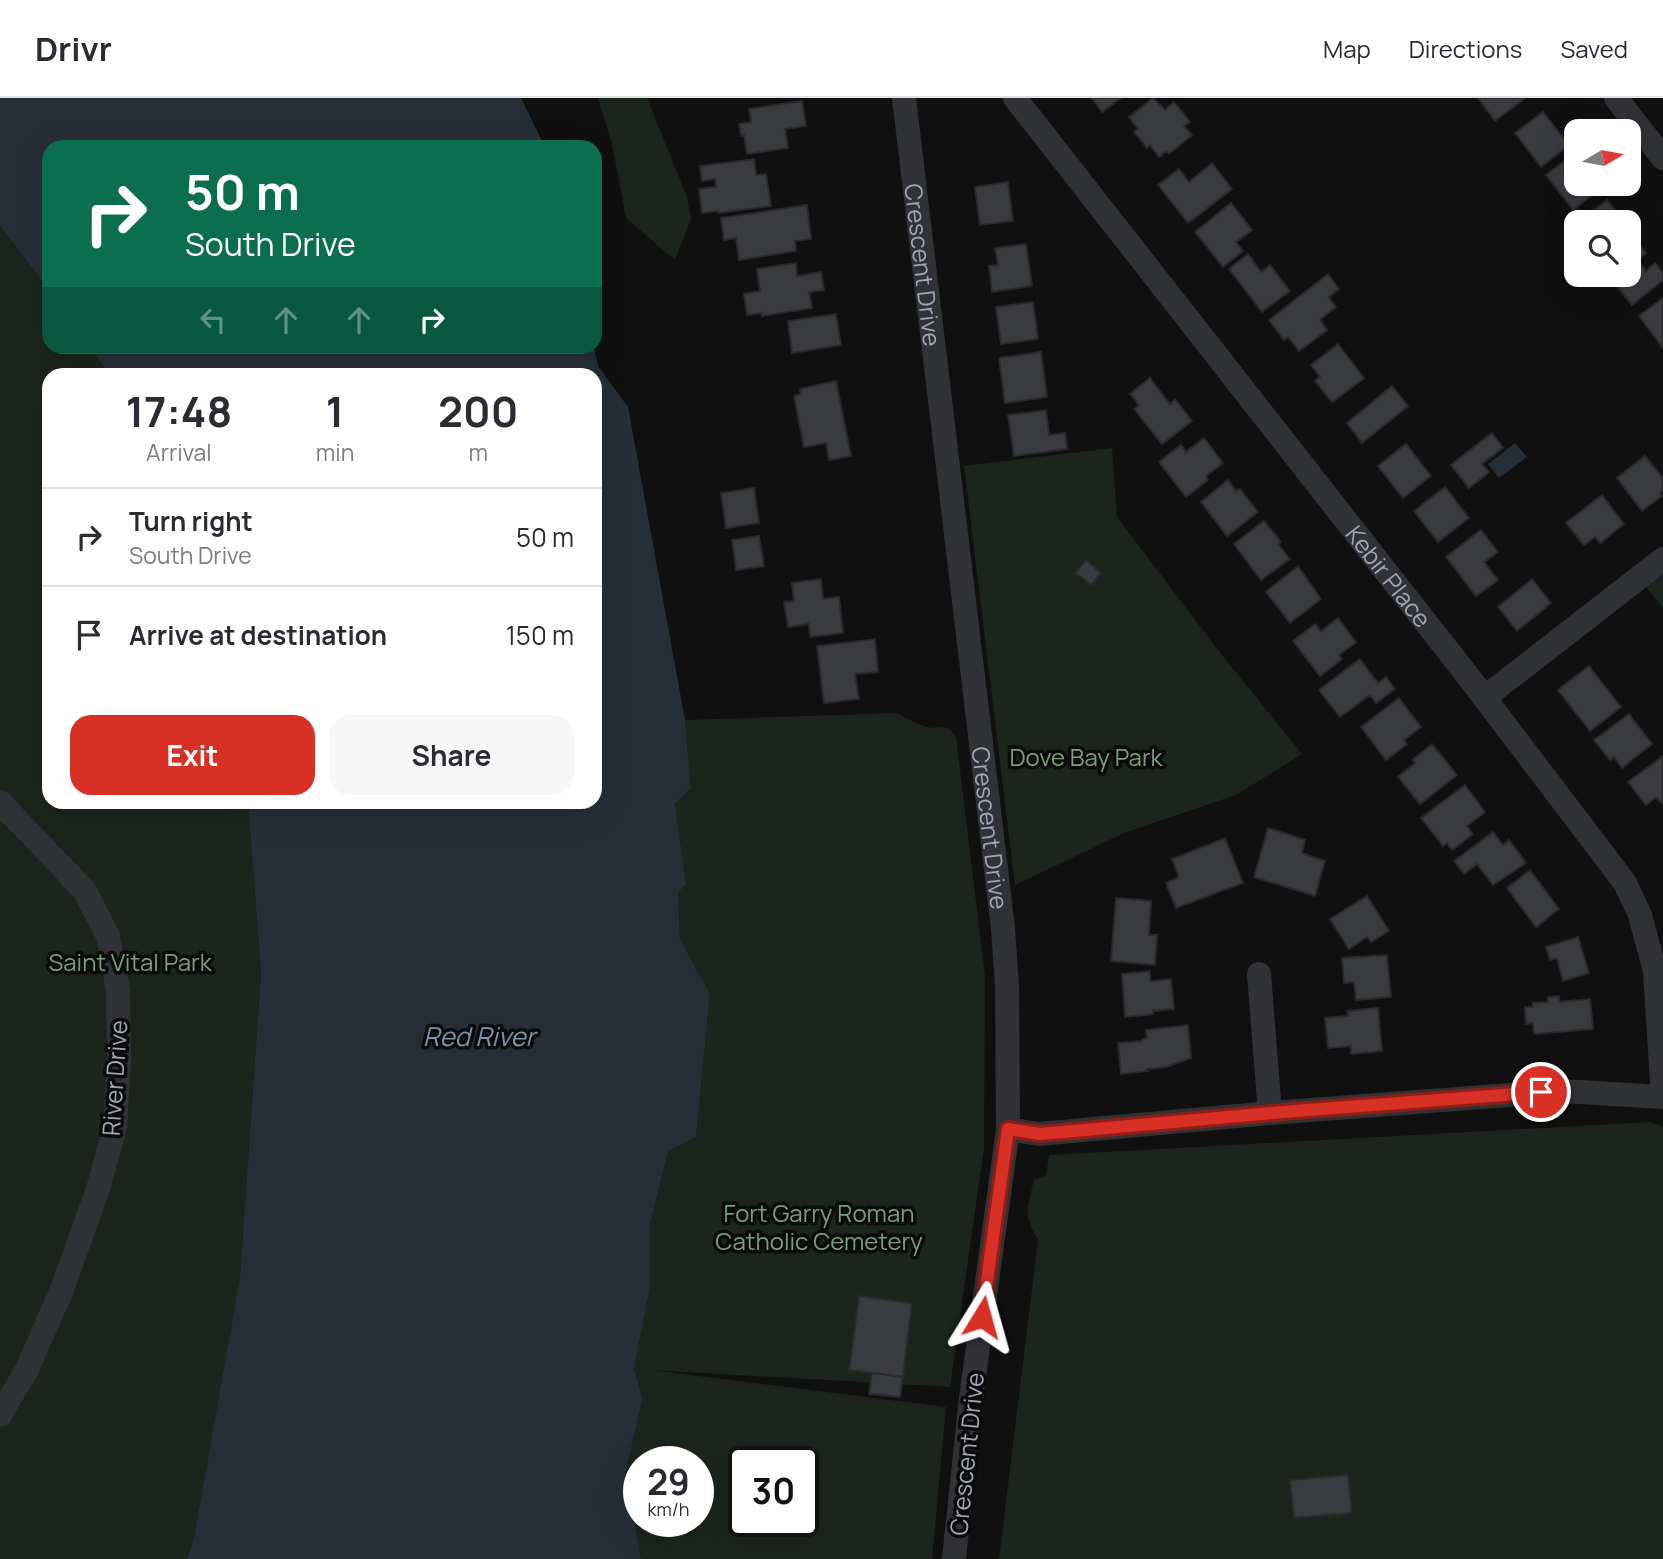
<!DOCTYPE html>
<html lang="en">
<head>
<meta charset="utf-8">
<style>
  :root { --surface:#fff; --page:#f7f7f7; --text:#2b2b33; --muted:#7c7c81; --line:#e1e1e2; --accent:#d93025 }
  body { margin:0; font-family:Manrope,sans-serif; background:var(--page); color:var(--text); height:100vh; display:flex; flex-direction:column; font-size:26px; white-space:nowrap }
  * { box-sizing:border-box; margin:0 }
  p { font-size:23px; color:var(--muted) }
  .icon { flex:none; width:38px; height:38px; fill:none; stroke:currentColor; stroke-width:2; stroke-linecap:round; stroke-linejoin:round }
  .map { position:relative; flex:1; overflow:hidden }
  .drawer { position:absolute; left:42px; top:270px; width:560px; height:441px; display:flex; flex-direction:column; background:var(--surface); border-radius:21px; box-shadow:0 7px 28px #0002 }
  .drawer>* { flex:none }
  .hud { position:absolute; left:42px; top:42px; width:560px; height:214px; border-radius:21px; box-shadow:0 7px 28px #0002; background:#0b6e4f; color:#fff; overflow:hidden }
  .needle { width:46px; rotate:80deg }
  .tools { position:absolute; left:1564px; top:21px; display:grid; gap:14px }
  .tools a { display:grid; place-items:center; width:77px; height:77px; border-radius:14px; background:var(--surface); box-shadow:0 7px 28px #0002; font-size:35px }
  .speed { position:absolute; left:623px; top:1348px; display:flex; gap:14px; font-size:35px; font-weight:700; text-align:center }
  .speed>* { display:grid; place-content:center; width:91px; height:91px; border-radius:50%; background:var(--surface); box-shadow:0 7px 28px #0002; line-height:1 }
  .speed small { font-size:18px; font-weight:400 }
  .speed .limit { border:4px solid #111; border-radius:10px; background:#fff; color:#111 }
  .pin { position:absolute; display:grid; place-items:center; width:60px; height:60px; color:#fff; margin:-30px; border:4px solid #fff; border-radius:50%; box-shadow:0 2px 7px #0007 }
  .me { position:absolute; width:77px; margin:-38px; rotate:8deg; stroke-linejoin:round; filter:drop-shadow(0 0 5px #0008) }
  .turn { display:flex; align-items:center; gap:24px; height:147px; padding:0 28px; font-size:32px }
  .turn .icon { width:91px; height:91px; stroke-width:2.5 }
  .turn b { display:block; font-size:49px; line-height:60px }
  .lanes { display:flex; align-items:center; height:66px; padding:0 28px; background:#0003; justify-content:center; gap:35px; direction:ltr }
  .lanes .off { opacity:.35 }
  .eta { display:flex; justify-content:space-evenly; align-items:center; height:119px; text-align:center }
  .eta b { font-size:42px; font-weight:700; line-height:49px }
  .primary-button { display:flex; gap:14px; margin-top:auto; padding:14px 28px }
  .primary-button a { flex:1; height:80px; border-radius:21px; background:var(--accent); color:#fff; font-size:28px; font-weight:700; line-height:80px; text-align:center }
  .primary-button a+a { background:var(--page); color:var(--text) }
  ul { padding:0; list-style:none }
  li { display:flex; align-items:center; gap:21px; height:98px; padding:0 28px; border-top:2px solid var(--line) }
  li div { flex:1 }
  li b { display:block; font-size:26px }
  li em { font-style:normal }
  header { display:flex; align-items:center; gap:42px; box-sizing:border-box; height:98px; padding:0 35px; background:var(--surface); border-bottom:2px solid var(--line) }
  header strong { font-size:33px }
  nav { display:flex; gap:38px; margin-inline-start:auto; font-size:24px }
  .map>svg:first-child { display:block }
  .green { fill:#1c241d; fill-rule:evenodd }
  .water { fill:#272e35 }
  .building { fill:#3a3b3e; stroke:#2a2a2d; stroke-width:2 }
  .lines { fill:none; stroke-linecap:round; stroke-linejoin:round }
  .minor { stroke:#313236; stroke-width:24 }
  .route-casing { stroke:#8d1f18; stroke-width:18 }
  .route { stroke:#d93025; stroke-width:12 }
  .labels { text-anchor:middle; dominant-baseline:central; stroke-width:7; stroke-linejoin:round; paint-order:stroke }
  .street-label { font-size:24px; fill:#a1a6b2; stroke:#0b0b0c }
  .park-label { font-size:24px; fill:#789e7b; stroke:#0b0b0c }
  .water-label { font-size:26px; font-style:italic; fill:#7793ae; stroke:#0b0b0c }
</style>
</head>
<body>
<header>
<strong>Drivr</strong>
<nav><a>Map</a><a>Directions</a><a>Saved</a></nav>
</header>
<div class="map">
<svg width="1663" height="1461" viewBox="0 0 1663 1461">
  <rect width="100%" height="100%" fill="#101011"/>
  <g class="green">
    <polygon points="598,0 647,0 687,99 691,121 675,162 626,120 612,46"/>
    <polygon points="0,128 49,192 49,248 91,249 108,276 49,276 49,704 248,704 261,875 240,1178 194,1439 187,1461 0,1461"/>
    <polygon points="1112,350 1117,419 1218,552 1302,656 1236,697 1124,735 1015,787 964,368"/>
    <polygon points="1663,461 1663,510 1639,480"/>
    <path d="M897,615c9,5 18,10 27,13 14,6 21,-6 32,11l29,239 -1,172 -34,239 -300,-17 296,37 -14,152h-291l-15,-88 17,-73 -9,-29 16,-81v-63l18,-73 28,-15 14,-142 -30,-56 -2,-46 8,-10 -11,-79 16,-15 -6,-69zM639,1363h59v60h-59zM744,1363h59v60h-59z"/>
    <path d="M1651,1024l12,5v432h-664l39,-319c-15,-26 -11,-32 -4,-60l12,-4 3,-21z"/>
  </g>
  <g class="water">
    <polygon points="0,0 521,0 545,49 49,49 49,192 0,128"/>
    <polygon points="91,249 594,249 598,268 628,309 685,622 691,691 675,706 686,786 678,795 680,841 710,896 696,1039 668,1054 650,1127 650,1190 634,1271 643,1300 626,1373 641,1461 187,1461 194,1439 240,1178 261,875 248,704 595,704 595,276 108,276"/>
    <polygon points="1515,345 1527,359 1499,380 1488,366"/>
  </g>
  <g class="building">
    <polygon points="1092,0 1121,0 1102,14"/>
    <polygon points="1153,0 1165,12 1174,4 1190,24 1184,28 1192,37 1169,56 1166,53 1159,59 1150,47 1147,50 1134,34 1138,31 1129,19"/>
    <polygon points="1478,0 1525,0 1495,23"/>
    <polygon points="802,3 806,28 785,31 788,50 747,56 744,37 741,38 739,26 751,24 749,11"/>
    <polygon points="1543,14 1569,47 1541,69 1515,35"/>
    <polygon points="1575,55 1577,58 1577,86 1597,86 1601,90 1573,112 1546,77"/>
    <polygon points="754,61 756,77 766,76 771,108 718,115 717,113 702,115 699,91 716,89 715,81 702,83 700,68"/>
    <polygon points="1212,65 1232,91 1188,125 1158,87 1179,71 1189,84"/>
    <polygon points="1008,84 1013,123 980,127 975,89"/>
    <polygon points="1607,102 1625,124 1578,124"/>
    <polygon points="1231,105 1252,132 1236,144 1243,153 1223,169 1195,134"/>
    <polygon points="807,107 811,141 795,143 796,153 739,162 736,140 724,142 721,120"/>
    <polygon points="1577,125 1577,140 1570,131"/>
    <polygon points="1633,139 1646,155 1638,162 1646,173 1655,165 1663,175 1663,182 1632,207 1610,180 1615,177 1629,177 1629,142"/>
    <polygon points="1026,146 1032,188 992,194 989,168 998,167 995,150"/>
    <polygon points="1248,156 1261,174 1270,167 1290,193 1262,214 1229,171"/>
    <polygon points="796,165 797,178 821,174 824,192 809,194 812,210 762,218 762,215 747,217 744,196 760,193 757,171"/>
    <polygon points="1328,176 1339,191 1329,199 1336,209 1320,222 1327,232 1299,253 1288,239 1284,242 1269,222"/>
    <polygon points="1663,200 1663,250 1639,218"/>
    <polygon points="1033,204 1038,241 1001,246 996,209"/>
    <polygon points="836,216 841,247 792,255 788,223"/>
    <polygon points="1338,246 1364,280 1332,304 1315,283 1320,279 1311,267"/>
    <polygon points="1041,254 1047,299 1005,305 999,260"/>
    <polygon points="1150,280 1170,306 1175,301 1192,323 1162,346 1134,311 1139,307 1130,296"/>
    <polygon points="836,283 851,358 829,362 826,345 804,349 794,298 801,296 800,291"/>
    <polygon points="1392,288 1408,308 1362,345 1347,325"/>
    <polygon points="1046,312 1049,337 1065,335 1067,351 1014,358 1008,317"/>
    <polygon points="1492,335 1503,350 1482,366 1489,374 1469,390 1451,367"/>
    <polygon points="1204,340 1223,365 1206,378 1208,382 1186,399 1159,364 1181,347 1186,354"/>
    <polygon points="1406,346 1431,378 1403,400 1378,368"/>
    <polygon points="1645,358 1663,380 1663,392 1660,395 1662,398 1642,413 1617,380"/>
    <polygon points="1228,382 1236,393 1240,391 1258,414 1227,438 1201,404"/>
    <polygon points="1445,389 1469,420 1438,444 1414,413"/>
    <polygon points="754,390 759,425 726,430 721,395"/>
    <polygon points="1602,397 1624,426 1600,445 1595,439 1584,447 1566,425"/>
    <polygon points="1264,423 1281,444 1278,446 1290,461 1261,482 1234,446"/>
    <polygon points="1481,432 1498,454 1484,464 1498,482 1476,498 1446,459"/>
    <polygon points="759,438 764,468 736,472 732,442"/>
    <polygon points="1086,462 1101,475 1091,487 1076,475"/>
    <polygon points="1298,468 1321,501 1290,525 1266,494"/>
    <polygon points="821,481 823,501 839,499 843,535 810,539 809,526 788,529 784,504 794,503 792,485"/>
    <polygon points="1532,481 1551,505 1517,533 1498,509"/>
    <polygon points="1338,520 1356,544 1339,557 1342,561 1320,578 1293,543 1315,526 1321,533"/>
    <polygon points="875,541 878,574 855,576 859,601 824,605 817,548"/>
    <polygon points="1360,561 1378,585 1386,579 1395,591 1376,605 1370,597 1340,619 1319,592"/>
    <polygon points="1589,568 1621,609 1590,633 1558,592"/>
    <polygon points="1399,600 1421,629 1404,642 1407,646 1386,662 1361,629"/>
    <polygon points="1629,616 1652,646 1622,670 1614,659 1610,662 1594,642"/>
    <polygon points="1432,646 1457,677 1420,706 1398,679 1415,665 1412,662"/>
    <polygon points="1663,658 1663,706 1656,699 1646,707 1628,684"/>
    <polygon points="1465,687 1485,714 1467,728 1473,736 1452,752 1447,745 1443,748 1421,720"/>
    <polygon points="1268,730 1305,742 1302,755 1325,763 1315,798 1254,779"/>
    <polygon points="1493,734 1503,747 1509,742 1526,765 1493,787 1477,766 1464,776 1454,763"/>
    <polygon points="1225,740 1243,785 1176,810 1166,785 1179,779 1172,761"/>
    <polygon points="1530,772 1559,811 1536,829 1507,790"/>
    <polygon points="1367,798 1389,833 1371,844 1367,839 1349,851 1330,821"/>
    <polygon points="1116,800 1151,803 1149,837 1157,837 1155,867 1111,863"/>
    <polygon points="1578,839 1589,875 1563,883 1557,860 1550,862 1546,849"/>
    <polygon points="1387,857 1391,899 1356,902 1354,884 1344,885 1342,860"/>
    <polygon points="1150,873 1150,883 1171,881 1174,911 1153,913 1153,916 1125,919 1122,876"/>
    <polygon points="1559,898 1559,904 1590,901 1593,931 1534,936 1533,925 1526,926 1525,909 1533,909 1533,905 1548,904 1548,899"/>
    <polygon points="1378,910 1382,953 1351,956 1351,948 1328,950 1325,920 1348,918 1347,913"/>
    <polygon points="1188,927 1191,960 1166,969 1147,971 1148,973 1121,976 1118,945 1142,943 1142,941 1147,940 1146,932"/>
    <polygon points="859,1198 912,1205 903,1279 849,1272"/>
    <polygon points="872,1275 903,1279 900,1299 869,1296"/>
    <polygon points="1348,1377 1352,1415 1294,1420 1290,1382"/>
  </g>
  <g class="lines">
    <g class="minor">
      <path id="s1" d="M904,0l99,830 4,59 1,142 -37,269 -17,161"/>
      <path id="s2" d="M1015,0l456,582 154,203 15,32 15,56 8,126"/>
      <polyline points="1616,0 1663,60"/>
      <polyline points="1484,600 1663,461"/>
      <polyline points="0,704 84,792 108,838 118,892 119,963 115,1029 98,1091 61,1194 26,1273 0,1317"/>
      <polyline points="1259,876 1270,1015"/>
      <polyline points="1008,1031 1039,1036 1270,1015 1563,993 1663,999"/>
    </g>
  </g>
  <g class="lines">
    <g class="route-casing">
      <polyline id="route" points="982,1219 1008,1031 1040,1036 1295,1013 1541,994"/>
    </g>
    <use href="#route" class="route"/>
  </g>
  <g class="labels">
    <g class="street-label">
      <text stroke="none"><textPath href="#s1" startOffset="168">Crescent Drive</textPath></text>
      <text stroke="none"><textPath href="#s2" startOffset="607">Kebir Place</textPath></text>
      <text stroke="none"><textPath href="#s1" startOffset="735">Crescent Drive</textPath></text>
      <text transform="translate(114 980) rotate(-86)">River Drive</text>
      <text transform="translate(966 1356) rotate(-84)">Crescent Drive</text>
    </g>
    <g class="park-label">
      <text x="1086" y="658">Dove Bay Park</text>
      <text x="130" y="863">Saint Vital Park</text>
      <text x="819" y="1114">Fort Garry Roman<tspan x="819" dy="28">Catholic Cemetery</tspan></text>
    </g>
    <g class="water-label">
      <text x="479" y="938">Red River</text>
    </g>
  </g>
</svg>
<div class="tools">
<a><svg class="needle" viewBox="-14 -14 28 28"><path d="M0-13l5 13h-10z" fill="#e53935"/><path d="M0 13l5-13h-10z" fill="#7c7c81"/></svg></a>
<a><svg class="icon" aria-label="search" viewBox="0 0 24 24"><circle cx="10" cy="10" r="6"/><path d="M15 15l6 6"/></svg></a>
</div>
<div class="speed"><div>29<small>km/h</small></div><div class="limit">30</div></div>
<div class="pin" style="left:1541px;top:994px;background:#d93025"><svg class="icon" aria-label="arrive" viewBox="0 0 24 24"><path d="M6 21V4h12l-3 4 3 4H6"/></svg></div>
<svg class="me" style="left:982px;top:1219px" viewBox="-20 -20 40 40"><path d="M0-17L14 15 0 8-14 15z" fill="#d93025" stroke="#fff" stroke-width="4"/></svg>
<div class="hud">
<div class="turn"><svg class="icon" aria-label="right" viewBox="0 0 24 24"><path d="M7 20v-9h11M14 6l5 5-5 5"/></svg><div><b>50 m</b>South Drive</div></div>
<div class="lanes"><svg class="icon off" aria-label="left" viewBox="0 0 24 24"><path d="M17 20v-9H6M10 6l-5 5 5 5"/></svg><svg class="icon off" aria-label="ahead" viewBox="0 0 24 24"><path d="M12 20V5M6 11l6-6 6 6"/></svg><svg class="icon off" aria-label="ahead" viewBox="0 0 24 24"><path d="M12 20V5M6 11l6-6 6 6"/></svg><svg class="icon" aria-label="right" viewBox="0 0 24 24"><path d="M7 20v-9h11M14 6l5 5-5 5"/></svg></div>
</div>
<section class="drawer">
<div class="eta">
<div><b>17:48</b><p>Arrival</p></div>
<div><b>1</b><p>min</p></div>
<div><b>200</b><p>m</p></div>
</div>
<ul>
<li><svg class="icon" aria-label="right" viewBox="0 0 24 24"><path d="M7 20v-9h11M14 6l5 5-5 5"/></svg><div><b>Turn right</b><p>South Drive</p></div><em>50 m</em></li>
<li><svg class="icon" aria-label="arrive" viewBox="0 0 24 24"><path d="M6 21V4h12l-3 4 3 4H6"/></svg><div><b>Arrive at destination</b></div><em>150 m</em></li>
</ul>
<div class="primary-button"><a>Exit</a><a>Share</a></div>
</section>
</div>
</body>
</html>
